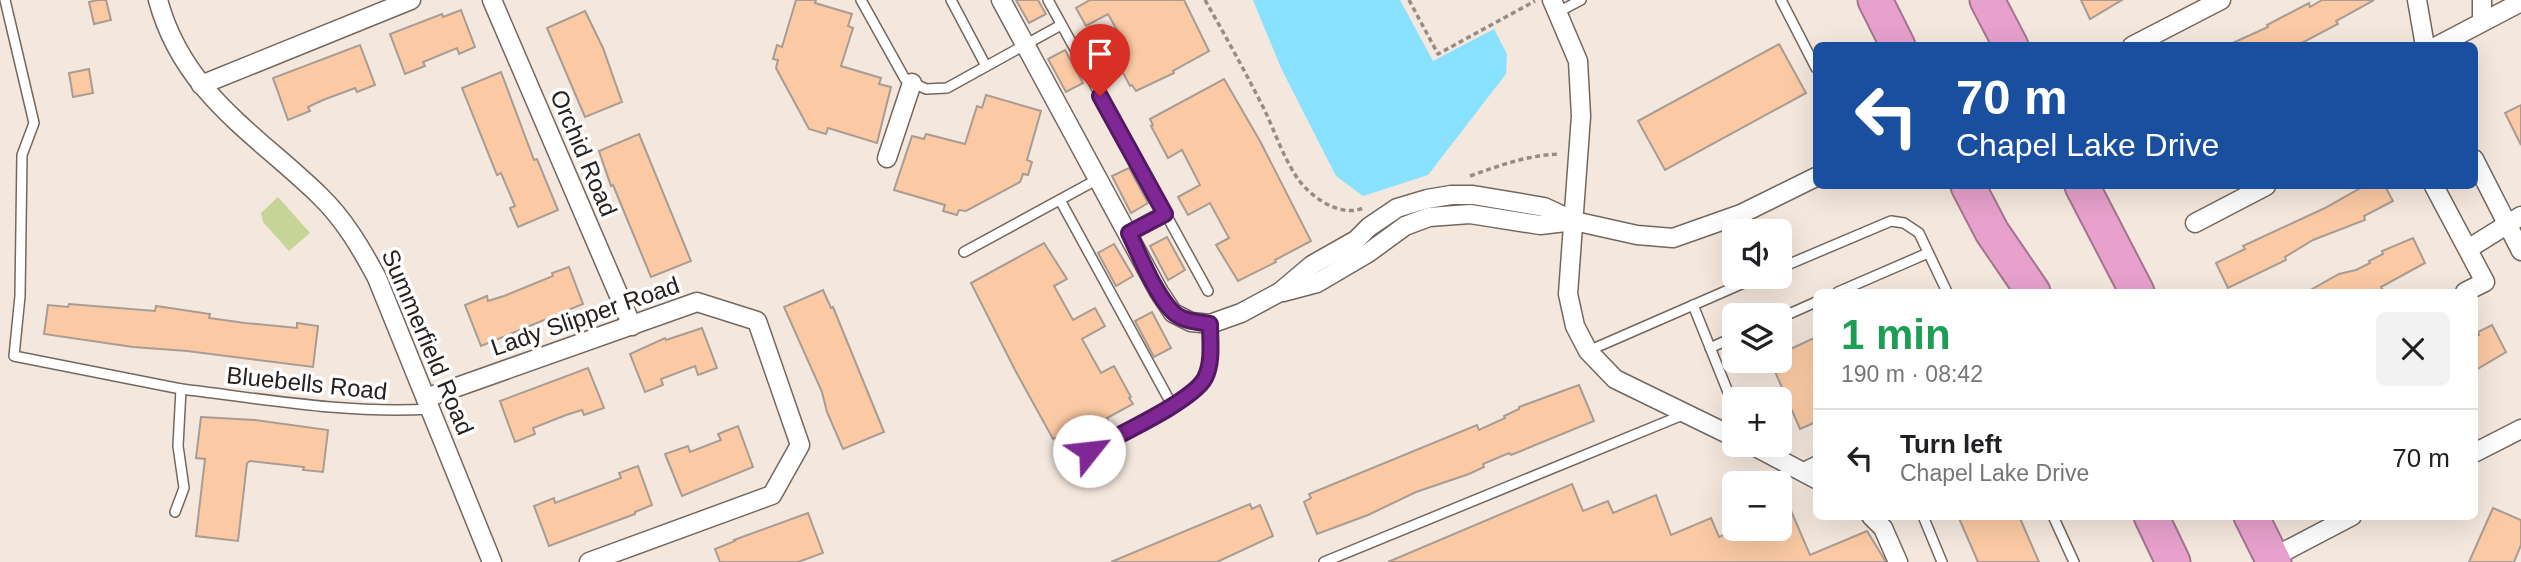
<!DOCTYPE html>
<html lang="en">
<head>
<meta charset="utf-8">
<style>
  :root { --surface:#fff; --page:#f2f2f2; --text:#202124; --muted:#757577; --line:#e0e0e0 }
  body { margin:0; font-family:Arial,sans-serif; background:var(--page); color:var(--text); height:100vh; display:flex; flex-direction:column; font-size:26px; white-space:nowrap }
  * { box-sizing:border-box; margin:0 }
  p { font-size:23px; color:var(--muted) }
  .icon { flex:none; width:38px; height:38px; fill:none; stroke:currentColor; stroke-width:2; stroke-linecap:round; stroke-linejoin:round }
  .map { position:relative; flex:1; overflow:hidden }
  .panel { position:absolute; left:1813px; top:289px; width:665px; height:231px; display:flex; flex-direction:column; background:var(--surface); border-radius:10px; box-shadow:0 7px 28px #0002 }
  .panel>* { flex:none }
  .top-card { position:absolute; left:1813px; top:42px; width:665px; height:147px; border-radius:10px; box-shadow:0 7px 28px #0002; background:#1a4fa0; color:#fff; overflow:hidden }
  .fabs { position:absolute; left:1722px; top:219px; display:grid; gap:14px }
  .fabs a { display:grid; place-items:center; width:70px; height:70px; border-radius:10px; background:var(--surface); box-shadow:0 7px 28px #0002; font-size:35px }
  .pin { position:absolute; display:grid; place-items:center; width:60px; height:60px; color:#fff; margin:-72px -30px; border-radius:50% 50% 50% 0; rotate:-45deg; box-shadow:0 0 7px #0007 }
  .pin .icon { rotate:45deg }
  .me { position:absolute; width:77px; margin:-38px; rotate:61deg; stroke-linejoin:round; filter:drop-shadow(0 0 5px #0008) }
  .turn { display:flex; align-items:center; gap:24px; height:147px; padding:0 28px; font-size:32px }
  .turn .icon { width:91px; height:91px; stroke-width:2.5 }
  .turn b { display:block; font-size:49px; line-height:60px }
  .round { display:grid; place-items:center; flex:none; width:74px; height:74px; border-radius:10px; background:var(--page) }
  .head { display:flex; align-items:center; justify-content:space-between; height:119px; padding:0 28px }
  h1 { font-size:42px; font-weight:700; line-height:52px; color:#1e9e55 }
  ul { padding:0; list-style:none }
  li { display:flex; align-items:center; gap:21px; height:98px; padding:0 28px; border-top:2px solid var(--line) }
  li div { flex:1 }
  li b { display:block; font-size:26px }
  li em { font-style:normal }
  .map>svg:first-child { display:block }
  .green { fill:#c7d498 }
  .water { fill:#88e1fe }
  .building { fill:#fbcaa4; stroke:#a89c93; stroke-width:2 }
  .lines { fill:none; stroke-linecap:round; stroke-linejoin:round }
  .lane-casing { stroke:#73685f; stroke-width:12 }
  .street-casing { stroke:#73685f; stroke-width:21 }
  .highway-casing { stroke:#a3748f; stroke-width:37 }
  .path { stroke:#968c86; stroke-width:3.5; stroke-dasharray:5 3.5; stroke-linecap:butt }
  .lane { stroke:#fff; stroke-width:9 }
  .street { stroke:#fff; stroke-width:18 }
  .highway { stroke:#e7a1cc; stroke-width:33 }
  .route-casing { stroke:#531961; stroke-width:18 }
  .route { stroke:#7f2795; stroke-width:12 }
  .labels { text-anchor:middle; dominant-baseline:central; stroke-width:7; stroke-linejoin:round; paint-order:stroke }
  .street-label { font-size:24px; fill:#26211e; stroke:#fff }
</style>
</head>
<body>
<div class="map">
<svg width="2521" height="562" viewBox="0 0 2521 562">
  <rect width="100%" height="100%" fill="#f4e7dd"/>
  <polygon class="green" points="278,197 310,233 289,251 263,222 261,213"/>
  <polygon class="water" points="1253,0 1400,0 1433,61 1494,29 1507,54 1506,74 1428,175 1363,196 1336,176 1281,68"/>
  <g class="building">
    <polygon points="98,0 106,0 111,20 94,24 89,2"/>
    <polygon points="796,0 816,0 815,3 852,14 848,26 853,28 841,66 881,78 879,84 891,87 877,143 828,128 826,134 809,129 776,68 778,60 773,59 777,45 782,47"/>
    <polygon points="1016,0 1038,0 1046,14 1029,23"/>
    <polygon points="1090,0 1184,0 1209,51 1173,71 1174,73 1136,91 1132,85 1130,86 1114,56 1127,48 1108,14 1086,26 1076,8"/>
    <polygon points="2081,0 2122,0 2090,19"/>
    <polygon points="2322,0 2374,0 2336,21 2338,24 2296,46 2226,46 2268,27 2267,25 2309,3 2310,7"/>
    <polygon points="461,10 475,47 459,54 457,48 423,62 425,66 405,74 390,34 442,14 443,17"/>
    <polygon points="585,11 603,48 622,102 585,117 547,28"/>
    <polygon points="1779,44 1806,93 1665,170 1638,121"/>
    <polygon points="360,45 375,85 357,92 355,88 323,100 308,107 310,111 288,120 273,78"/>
    <polygon points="1065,50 1083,83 1066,92 1048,59"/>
    <polygon points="89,69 93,93 73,97 69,73"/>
    <polygon points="501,72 534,160 537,159 558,210 518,227 510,208 515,206 501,173 497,175 462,88"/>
    <polygon points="1224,79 1260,141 1311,241 1275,260 1276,262 1238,281 1216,245 1229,238 1210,203 1188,215 1178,197 1200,185 1182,150 1168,158 1151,126 1153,125 1150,119"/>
    <polygon points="986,95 1041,111 1027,160 1032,162 1028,175 1023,174 1020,182 966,211 959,210 957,215 943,211 945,205 894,190 912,136 924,139 926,134 965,144 977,106 982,108"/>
    <polygon points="2521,105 2521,145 2505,113"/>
    <polygon points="639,134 691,261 651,277 613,185 611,186 599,151"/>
    <polygon points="1129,168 1148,203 1131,213 1112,176"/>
    <polygon points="2364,186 2385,186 2393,201 2364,216 2365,220 2313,240 2285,257 2286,260 2228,288 2216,263 2245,249 2243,246 2325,208"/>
    <polygon points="1167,237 1185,270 1168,280 1150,246"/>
    <polygon points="2413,238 2425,263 2381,287 2384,292 2307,292 2339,274 2356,270 2370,263 2369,261 2383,254 2382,251"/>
    <polygon points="1044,243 1067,279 1054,286 1073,320 1095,308 1105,326 1082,339 1101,373 1114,366 1131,397 1129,398 1133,404 1107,418 1113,430 1103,436 1096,425 1060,445 1055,438 1053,439 1015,370 971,283"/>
    <polygon points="1114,244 1133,276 1116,286 1098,253"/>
    <polygon points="569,267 583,304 481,346 465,305 487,296 488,301 504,296 553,276 552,273"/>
    <polygon points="823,290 831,308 833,307 884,432 843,449 827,412 822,392 784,307"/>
    <polygon points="69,304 155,311 156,306 210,314 209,318 245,323 297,328 297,323 318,326 313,367 187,351 133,347 44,334 48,305 68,307"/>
    <polygon points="1152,312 1171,348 1154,357 1135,321"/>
    <polygon points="2492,325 2506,352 2474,371 2474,337 2479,335 2478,332"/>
    <polygon points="702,328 717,368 698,375 695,366 661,379 663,385 645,392 630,354 665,338 666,340"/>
    <polygon points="1816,337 1816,422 1800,429 1770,360 1780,360 1780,354"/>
    <polygon points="588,368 604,408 584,415 582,410 566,415 533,428 535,434 515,442 500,401"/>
    <polygon points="1579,385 1594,421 1511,455 1509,453 1483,464 1484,467 1469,474 1416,492 1368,515 1317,534 1304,502 1311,498 1309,494 1477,425 1479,430 1505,418 1504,416 1519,409 1519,407"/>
    <polygon points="201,417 255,420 328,430 323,472 303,470 304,467 250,461 247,463 238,541 196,536 205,459 196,458"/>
    <polygon points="738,426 753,467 682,496 665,454 688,446 690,452 721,440 718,434"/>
    <polygon points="638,466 652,505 635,512 635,514 549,546 534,506 554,498 555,503 621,478 619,473"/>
    <polygon points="1572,484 1583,511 1608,501 1613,513 1656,495 1671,535 1711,518 1719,537 1739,528 1780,528 1780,485 1810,555 1867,531 1886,562 1388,562"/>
    <polygon points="1250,504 1252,509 1260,505 1273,536 1217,562 1111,562"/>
    <polygon points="2493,508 2521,520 2521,545 2514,562 2469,562"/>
    <polygon points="808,513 823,553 798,562 720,562 715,549 735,541 734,540"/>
    <polygon points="1958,516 2019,516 2039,562 1978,562"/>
  </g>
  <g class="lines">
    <g class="lane-casing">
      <g id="lane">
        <polyline points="5,0 34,123 22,155 20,296 14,356 181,389 178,446 184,488 175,512"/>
        <polyline points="861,0 905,79 926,89 947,88 1061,25"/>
        <polyline points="951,0 986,66"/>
        <polyline points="1048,0 1208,291"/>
        <polyline points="1781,0 1816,68"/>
        <polyline points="1558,12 1581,0"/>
        <polyline points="1060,200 1172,405"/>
        <polyline points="1128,233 1165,214"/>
        <polyline points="964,252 1098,179"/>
        <polyline points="1780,268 1891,221 1904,223 1919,233 1947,292"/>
        <polyline points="1838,292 1928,253"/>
        <polyline points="1693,305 1734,407"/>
        <polyline points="1780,318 1816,302"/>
        <polyline points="1710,348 1734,337"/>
        <polyline points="1588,351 1760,276"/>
        <path d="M181,389c83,10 166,25 249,20"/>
        <path d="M1089,451c26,-15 103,-49 116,-73 8,-16 5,-37 5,-54"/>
        <polyline points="1800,469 1816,461"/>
        <polyline points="1923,516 1942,562"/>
        <polyline points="2053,516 2074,562"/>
        <polyline points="1324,562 1685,414"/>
      </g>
    </g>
    <g class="street-casing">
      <g id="street">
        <path d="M158,0c25,93 97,133 161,195 25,24 42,53 58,83l115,284"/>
        <polyline points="492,0 632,326"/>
        <polyline points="1001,0 1159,292 1173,313 1191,322 1210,324 1241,313 1280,292 1312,265 1356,240 1369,227 1397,208 1427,199 1451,195 1473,195 1544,207 1574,221 1637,235 1673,238 1741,214 1816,177"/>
        <polyline points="1552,0 1578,61 1581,116 1568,294 1575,326 1588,351 1615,379 1734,437"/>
        <polyline points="2417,0 2425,46"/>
        <polyline points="2482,0 2482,22"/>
        <polyline points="2132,46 2221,0"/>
        <polyline points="2437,46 2521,2"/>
        <polyline points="201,85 411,0"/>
        <polyline points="887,158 912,83"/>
        <polyline points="2474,159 2521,251"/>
        <polyline points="2434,186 2485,282 2465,292"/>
        <polyline points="2195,223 2266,186"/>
        <polyline points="2468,249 2521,216"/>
        <polyline points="1283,292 1317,283 1368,253 1405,226 1429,217 1470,214 1540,225 1574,221"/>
        <polyline points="426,398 697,302 757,321 800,445 772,495 589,562"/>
        <polyline points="1750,444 1816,479"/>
        <polyline points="2474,453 2521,429"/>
        <polyline points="1871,516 1883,528 1898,562"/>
        <polyline points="2268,560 2352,516"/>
      </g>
    </g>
    <g class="highway-casing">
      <g id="highway">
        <polyline points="1875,0 1898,46"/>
        <polyline points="1987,0 2011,46"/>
        <polyline points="1968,186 1992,232 2033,292"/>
        <polyline points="2082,186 2137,292"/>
        <polyline points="2151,516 2173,562"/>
        <polyline points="2251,516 2274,562"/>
      </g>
    </g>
    <g class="path">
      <path d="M1205,0c21,37 41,73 60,111 10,21 19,48 33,68 13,18 42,39 65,29"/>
      <polyline points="1409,0 1438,54 1535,1"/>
      <path d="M1470,176c31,-11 58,-21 90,-22"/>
    </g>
    <use href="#lane" class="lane"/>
    <use href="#street" class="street"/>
    <use href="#highway" class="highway"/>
  </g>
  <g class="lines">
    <g class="route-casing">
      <path id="route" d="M1089,451c26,-15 103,-49 116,-73 8,-16 5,-37 5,-54 -13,-2 -28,-3 -37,-12 -18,-18 -33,-56 -44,-79l36,-19 -65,-118"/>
    </g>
    <use href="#route" class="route"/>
  </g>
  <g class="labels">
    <g class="street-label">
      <text transform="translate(584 153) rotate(67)">Orchid Road</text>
      <text transform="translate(585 316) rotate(-19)">Lady Slipper Road</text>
      <text transform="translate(428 342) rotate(67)">Summerfield Road</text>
      <text transform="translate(307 383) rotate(6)">Bluebells Road</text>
    </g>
  </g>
</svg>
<div class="fabs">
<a><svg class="icon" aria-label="sound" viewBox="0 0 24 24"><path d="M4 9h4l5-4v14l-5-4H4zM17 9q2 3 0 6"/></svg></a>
<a><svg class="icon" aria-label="layers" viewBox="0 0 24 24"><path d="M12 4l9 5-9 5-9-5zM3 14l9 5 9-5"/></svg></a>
<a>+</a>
<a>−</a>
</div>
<div class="pin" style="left:1100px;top:96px;background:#d93025"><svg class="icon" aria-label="arrive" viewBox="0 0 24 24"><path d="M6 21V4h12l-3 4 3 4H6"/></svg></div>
<svg class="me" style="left:1089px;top:451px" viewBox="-20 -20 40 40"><circle r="19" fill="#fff"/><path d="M0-13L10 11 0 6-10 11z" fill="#7f2795"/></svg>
<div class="top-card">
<div class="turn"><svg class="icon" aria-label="left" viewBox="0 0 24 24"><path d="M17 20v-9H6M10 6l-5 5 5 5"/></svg><div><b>70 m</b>Chapel Lake Drive</div></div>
</div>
<section class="panel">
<div class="head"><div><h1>1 min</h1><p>190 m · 08:42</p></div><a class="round"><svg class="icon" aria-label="close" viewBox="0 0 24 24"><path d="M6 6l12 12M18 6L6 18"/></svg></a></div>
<ul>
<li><svg class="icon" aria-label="left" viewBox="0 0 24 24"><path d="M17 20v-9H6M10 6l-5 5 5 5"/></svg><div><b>Turn left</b><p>Chapel Lake Drive</p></div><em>70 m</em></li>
</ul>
</section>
</div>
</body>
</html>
